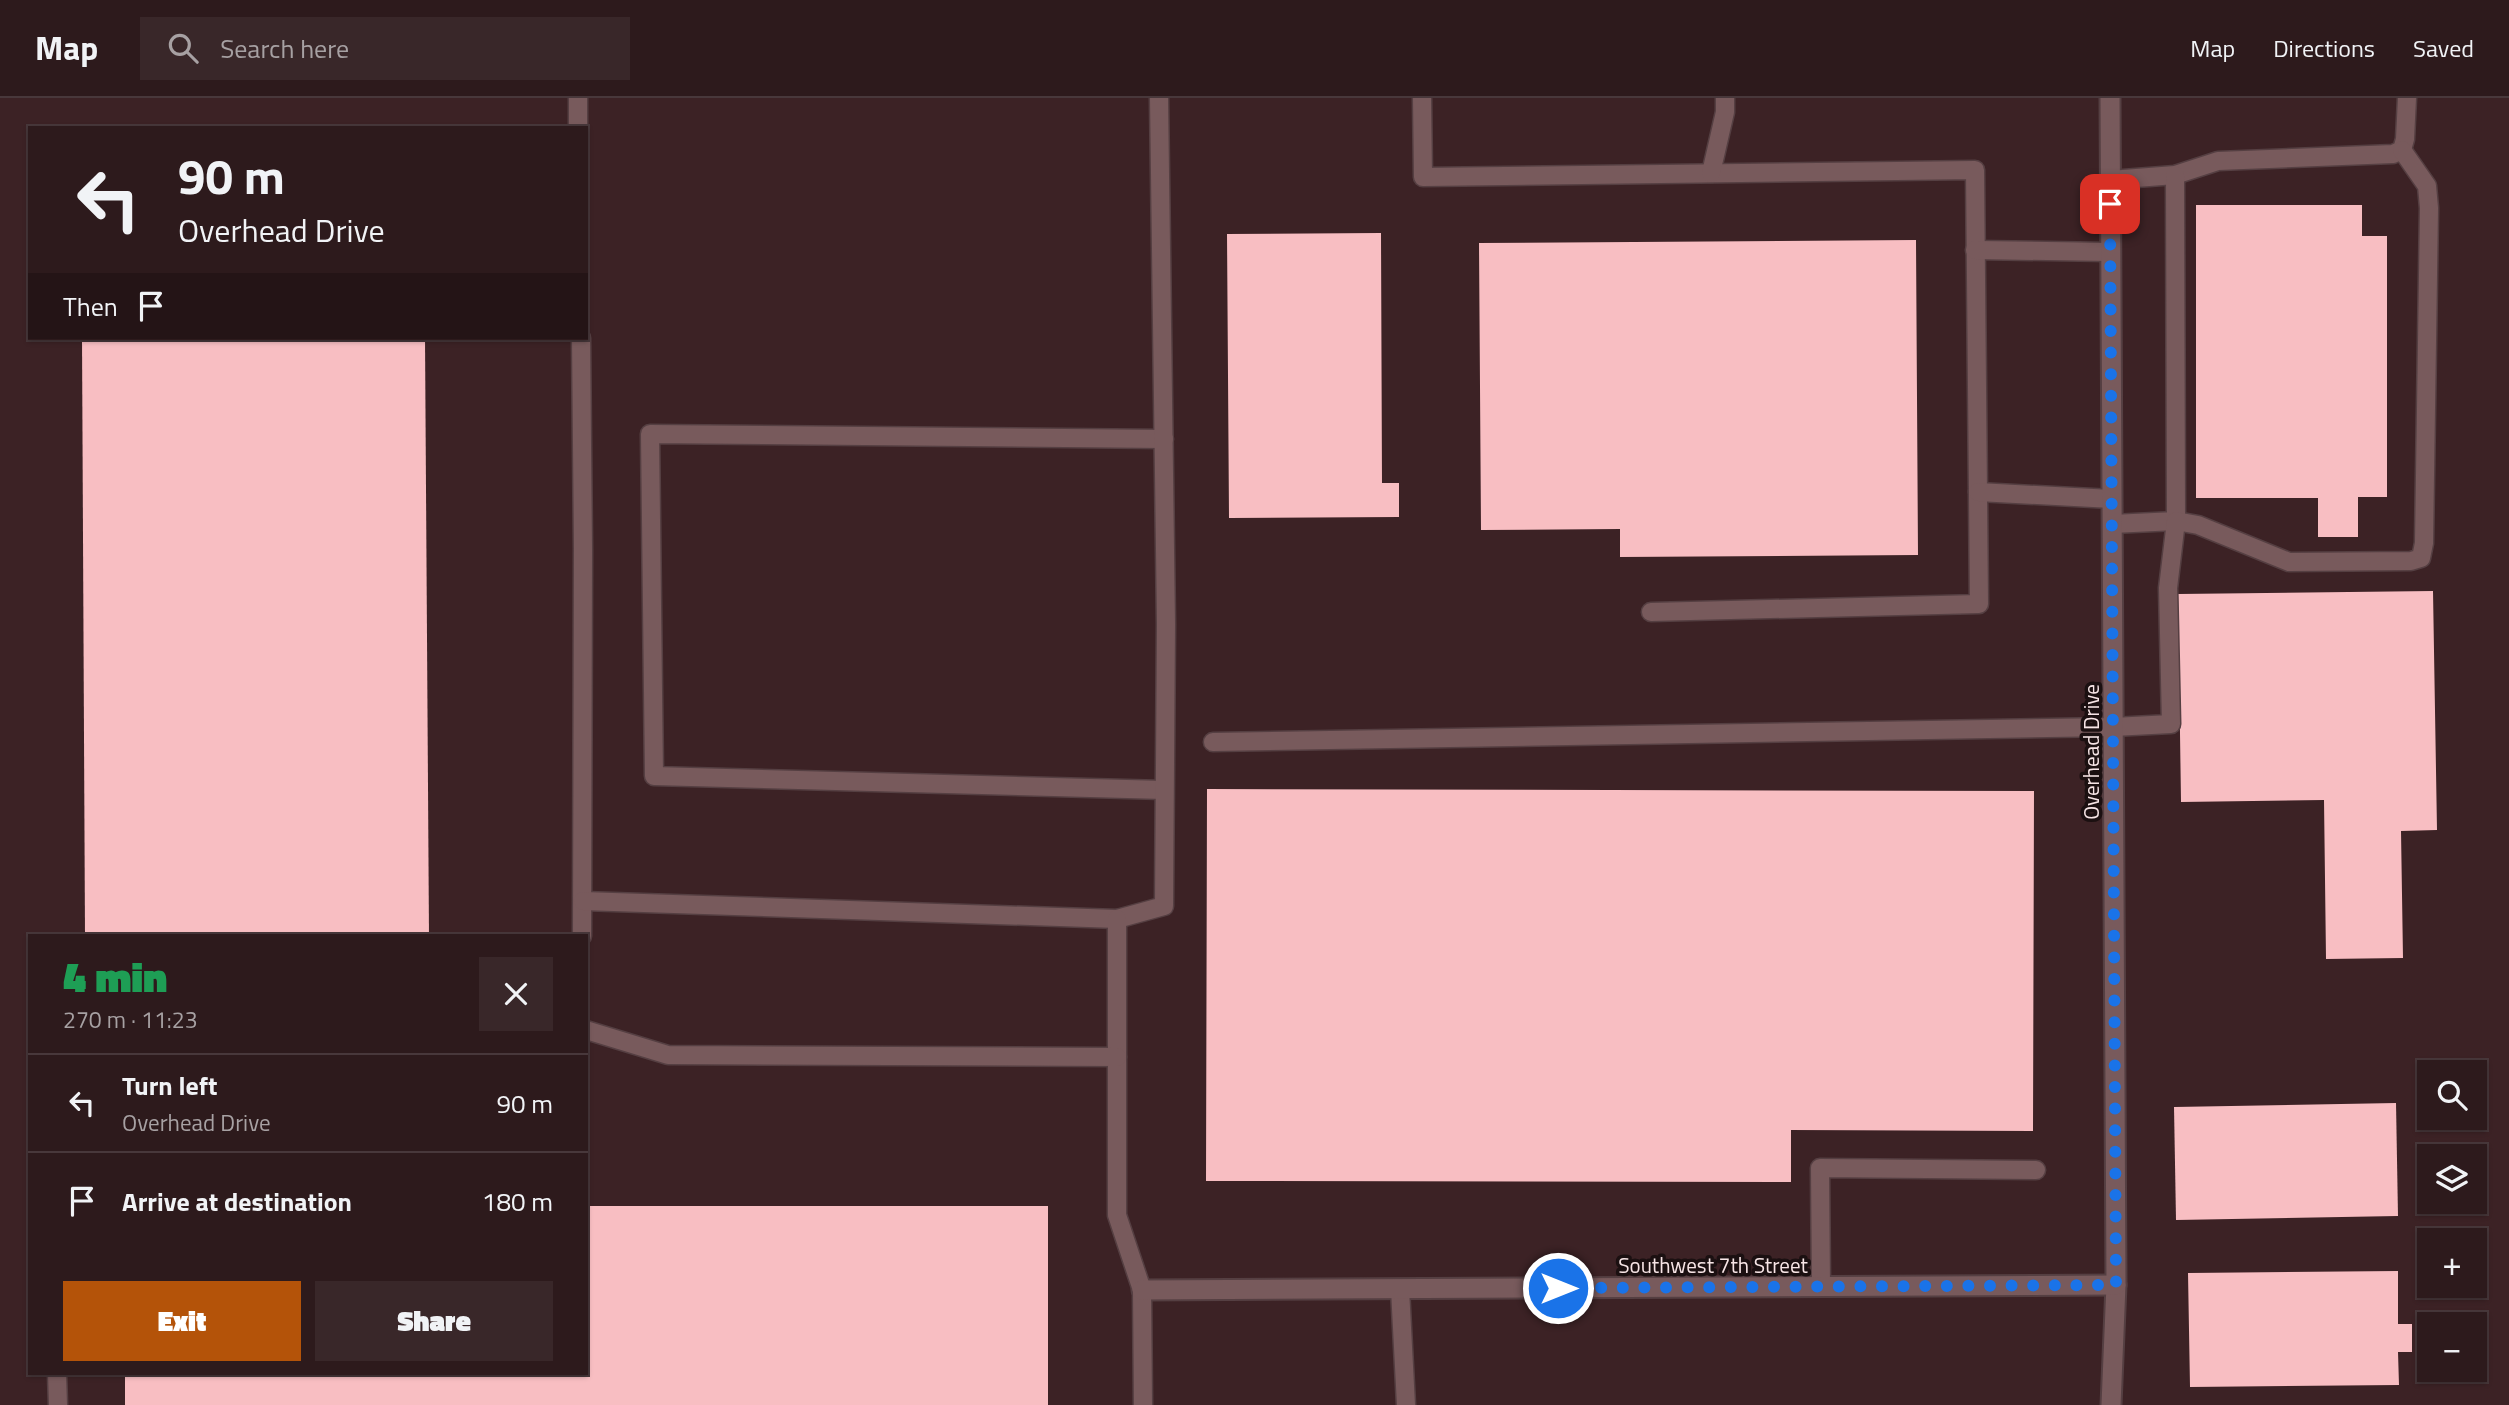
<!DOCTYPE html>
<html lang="en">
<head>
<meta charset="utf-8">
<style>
  :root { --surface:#2d1a1c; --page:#392729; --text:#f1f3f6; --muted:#a7a1a3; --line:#48383b; --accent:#b45309 }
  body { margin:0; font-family:"Titillium Web",sans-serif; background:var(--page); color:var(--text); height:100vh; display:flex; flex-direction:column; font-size:26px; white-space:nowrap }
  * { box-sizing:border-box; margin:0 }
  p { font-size:23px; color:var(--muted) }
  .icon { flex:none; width:38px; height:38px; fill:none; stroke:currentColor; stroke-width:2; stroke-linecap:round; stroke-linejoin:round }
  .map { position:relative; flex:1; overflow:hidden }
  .side { position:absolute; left:28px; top:836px; width:560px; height:441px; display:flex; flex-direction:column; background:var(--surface); border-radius:0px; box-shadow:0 2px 5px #0004,0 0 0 2px var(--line) }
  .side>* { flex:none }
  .hud { position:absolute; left:28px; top:28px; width:560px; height:214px; border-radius:0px; box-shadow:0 2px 5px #0004,0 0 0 2px var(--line); background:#2d1a1c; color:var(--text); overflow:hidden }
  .buttons { position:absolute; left:2417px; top:962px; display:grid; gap:14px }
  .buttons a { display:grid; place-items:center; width:70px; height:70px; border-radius:0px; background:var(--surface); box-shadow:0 2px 5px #0004,0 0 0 2px var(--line); font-size:35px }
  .pin { position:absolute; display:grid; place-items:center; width:60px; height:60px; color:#fff; margin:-30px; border-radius:14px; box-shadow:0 4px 10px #0006 }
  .me { position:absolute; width:77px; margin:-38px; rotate:90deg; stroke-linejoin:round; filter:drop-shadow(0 0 5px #0008) }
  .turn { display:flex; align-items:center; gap:24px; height:147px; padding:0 35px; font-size:32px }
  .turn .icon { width:91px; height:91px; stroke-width:2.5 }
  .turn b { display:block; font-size:49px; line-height:60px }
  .then { display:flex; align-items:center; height:66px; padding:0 35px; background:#0003; gap:14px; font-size:26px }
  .round { display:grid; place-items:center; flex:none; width:74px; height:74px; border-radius:0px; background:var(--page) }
  .summary { display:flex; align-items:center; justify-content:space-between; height:119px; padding:0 35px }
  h1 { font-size:42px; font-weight:800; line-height:52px; color:#1e9e55 }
  .primary-button { display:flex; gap:14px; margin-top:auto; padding:14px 35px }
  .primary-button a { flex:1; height:80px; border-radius:0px; background:var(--accent); color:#fff; font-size:28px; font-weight:800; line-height:80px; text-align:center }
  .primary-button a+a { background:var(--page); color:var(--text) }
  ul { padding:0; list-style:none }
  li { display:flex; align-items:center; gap:21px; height:98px; padding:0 35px; border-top:2px solid var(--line) }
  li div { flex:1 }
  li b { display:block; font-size:26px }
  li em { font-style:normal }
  header { display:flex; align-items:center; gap:42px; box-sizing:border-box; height:98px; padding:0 35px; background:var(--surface); border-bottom:2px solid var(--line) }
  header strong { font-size:33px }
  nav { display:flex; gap:38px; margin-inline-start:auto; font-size:24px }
  .search { width:490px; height:63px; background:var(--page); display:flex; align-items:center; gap:18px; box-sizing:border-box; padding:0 24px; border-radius:0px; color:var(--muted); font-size:26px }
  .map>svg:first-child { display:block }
  .building { fill:#f8bec2 }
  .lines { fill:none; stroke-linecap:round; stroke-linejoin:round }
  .service-casing { stroke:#553f42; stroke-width:21 }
  .minor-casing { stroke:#553f42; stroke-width:23 }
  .service { stroke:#785a5c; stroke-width:18 }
  .minor { stroke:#785a5c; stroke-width:19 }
  .route { stroke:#1a73e8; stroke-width:12; stroke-dasharray:0 21.6 }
  .labels { text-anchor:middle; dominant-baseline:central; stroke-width:7; stroke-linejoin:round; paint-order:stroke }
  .street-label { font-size:21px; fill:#f7e5e6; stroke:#1b1011 }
</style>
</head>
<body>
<header>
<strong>Map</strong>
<div class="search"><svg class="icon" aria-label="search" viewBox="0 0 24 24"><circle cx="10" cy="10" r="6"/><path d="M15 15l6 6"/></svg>Search here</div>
<nav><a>Map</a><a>Directions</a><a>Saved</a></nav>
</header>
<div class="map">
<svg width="2509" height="1307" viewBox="0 0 2509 1307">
  <rect width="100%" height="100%" fill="#3c2225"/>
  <g class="building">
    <polygon points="2196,107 2362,107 2362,138 2387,138 2387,399 2358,399 2358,439 2318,439 2318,400 2196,400"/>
    <polygon points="1381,135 1382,385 1399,385 1399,419 1229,420 1227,136"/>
    <polygon points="1916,142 1918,457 1620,459 1620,431 1481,432 1479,145"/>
    <polygon points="82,240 425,240 429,838 85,838"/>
    <polygon points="2433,493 2437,732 2401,733 2403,860 2326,861 2324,702 2181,704 2178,496"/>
    <polygon points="1207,691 2034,693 2033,1033 1791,1032 1791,1084 1206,1083"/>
    <polygon points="2396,1005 2398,1118 2176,1122 2174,1009"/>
    <polygon points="586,1108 1048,1108 1048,1307 125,1307 125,1276 586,1276"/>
    <polygon points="2398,1173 2398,1226 2412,1226 2412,1254 2398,1254 2399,1287 2190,1289 2188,1175"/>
  </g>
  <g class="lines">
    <g class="service-casing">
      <g id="service">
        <polyline points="578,0 578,30"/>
        <polyline points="1422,0 1423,79 1975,72 1979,506 1651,514"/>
        <polyline points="1711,75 1725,14 1725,0"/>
        <polyline points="2110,82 2175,77 2218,63 2393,56 2402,52 2405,41 2407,0"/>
        <polyline points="1975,152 2110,154"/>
        <polyline points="581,240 583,451 582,838"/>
        <polyline points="1164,341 650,336 654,678 1164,692"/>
        <polyline points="1978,394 2112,401"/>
        <polyline points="2112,426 2176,423 2175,77"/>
        <polyline points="1213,644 2113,629 2171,626 2168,490 2176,423 2198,427 2289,464 2411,463 2421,460 2424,445 2429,110 2427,88 2402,52"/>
        <polyline points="583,803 1117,821 1164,808 1166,526 1159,0"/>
        <polyline points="1117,821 1117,1117 1142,1192 1143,1307"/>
        <polyline points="586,932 668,957 1117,959"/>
        <polyline points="1821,1189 1820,1070 2036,1072"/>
        <polyline points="1400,1191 1406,1307"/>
        <polyline points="57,1276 58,1307"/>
      </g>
    </g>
    <g class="minor-casing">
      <g id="minor">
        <polyline points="2110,0 2116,1187 2111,1307"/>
        <polyline points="1142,1192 2116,1187"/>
      </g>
    </g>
    <use href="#service" class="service"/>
    <use href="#minor" class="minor"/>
  </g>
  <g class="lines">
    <polyline class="route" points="1558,1190 2116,1187 2110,106"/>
  </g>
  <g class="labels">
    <g class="street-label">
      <text transform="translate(2091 654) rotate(-90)">Overhead Drive</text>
      <text x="1713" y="1167">Southwest 7th Street</text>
    </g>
  </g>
</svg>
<div class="buttons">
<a><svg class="icon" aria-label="search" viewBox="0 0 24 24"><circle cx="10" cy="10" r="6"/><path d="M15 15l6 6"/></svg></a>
<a><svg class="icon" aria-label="layers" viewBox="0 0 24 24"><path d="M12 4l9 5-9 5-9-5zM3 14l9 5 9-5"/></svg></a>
<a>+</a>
<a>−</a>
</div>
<div class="pin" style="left:2110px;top:106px;background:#d93025"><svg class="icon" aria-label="arrive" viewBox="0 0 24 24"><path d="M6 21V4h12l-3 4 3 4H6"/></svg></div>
<svg class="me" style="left:1558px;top:1190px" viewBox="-20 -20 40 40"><circle r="17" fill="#1a73e8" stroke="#fff" stroke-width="3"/><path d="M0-11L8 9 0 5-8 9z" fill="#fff"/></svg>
<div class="hud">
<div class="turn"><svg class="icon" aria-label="left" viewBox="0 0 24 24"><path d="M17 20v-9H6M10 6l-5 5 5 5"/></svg><div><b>90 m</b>Overhead Drive</div></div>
<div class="then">Then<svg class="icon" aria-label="arrive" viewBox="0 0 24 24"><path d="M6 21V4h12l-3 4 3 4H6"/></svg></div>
</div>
<section class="side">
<div class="summary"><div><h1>4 min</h1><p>270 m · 11:23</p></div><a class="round"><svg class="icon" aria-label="close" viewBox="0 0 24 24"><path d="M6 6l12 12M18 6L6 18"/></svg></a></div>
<ul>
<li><svg class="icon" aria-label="left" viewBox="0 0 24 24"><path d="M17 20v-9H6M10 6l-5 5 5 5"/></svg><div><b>Turn left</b><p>Overhead Drive</p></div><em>90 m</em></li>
<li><svg class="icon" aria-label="arrive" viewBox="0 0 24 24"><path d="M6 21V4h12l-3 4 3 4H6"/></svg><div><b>Arrive at destination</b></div><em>180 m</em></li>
</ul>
<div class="primary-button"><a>Exit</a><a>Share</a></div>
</section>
</div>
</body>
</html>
